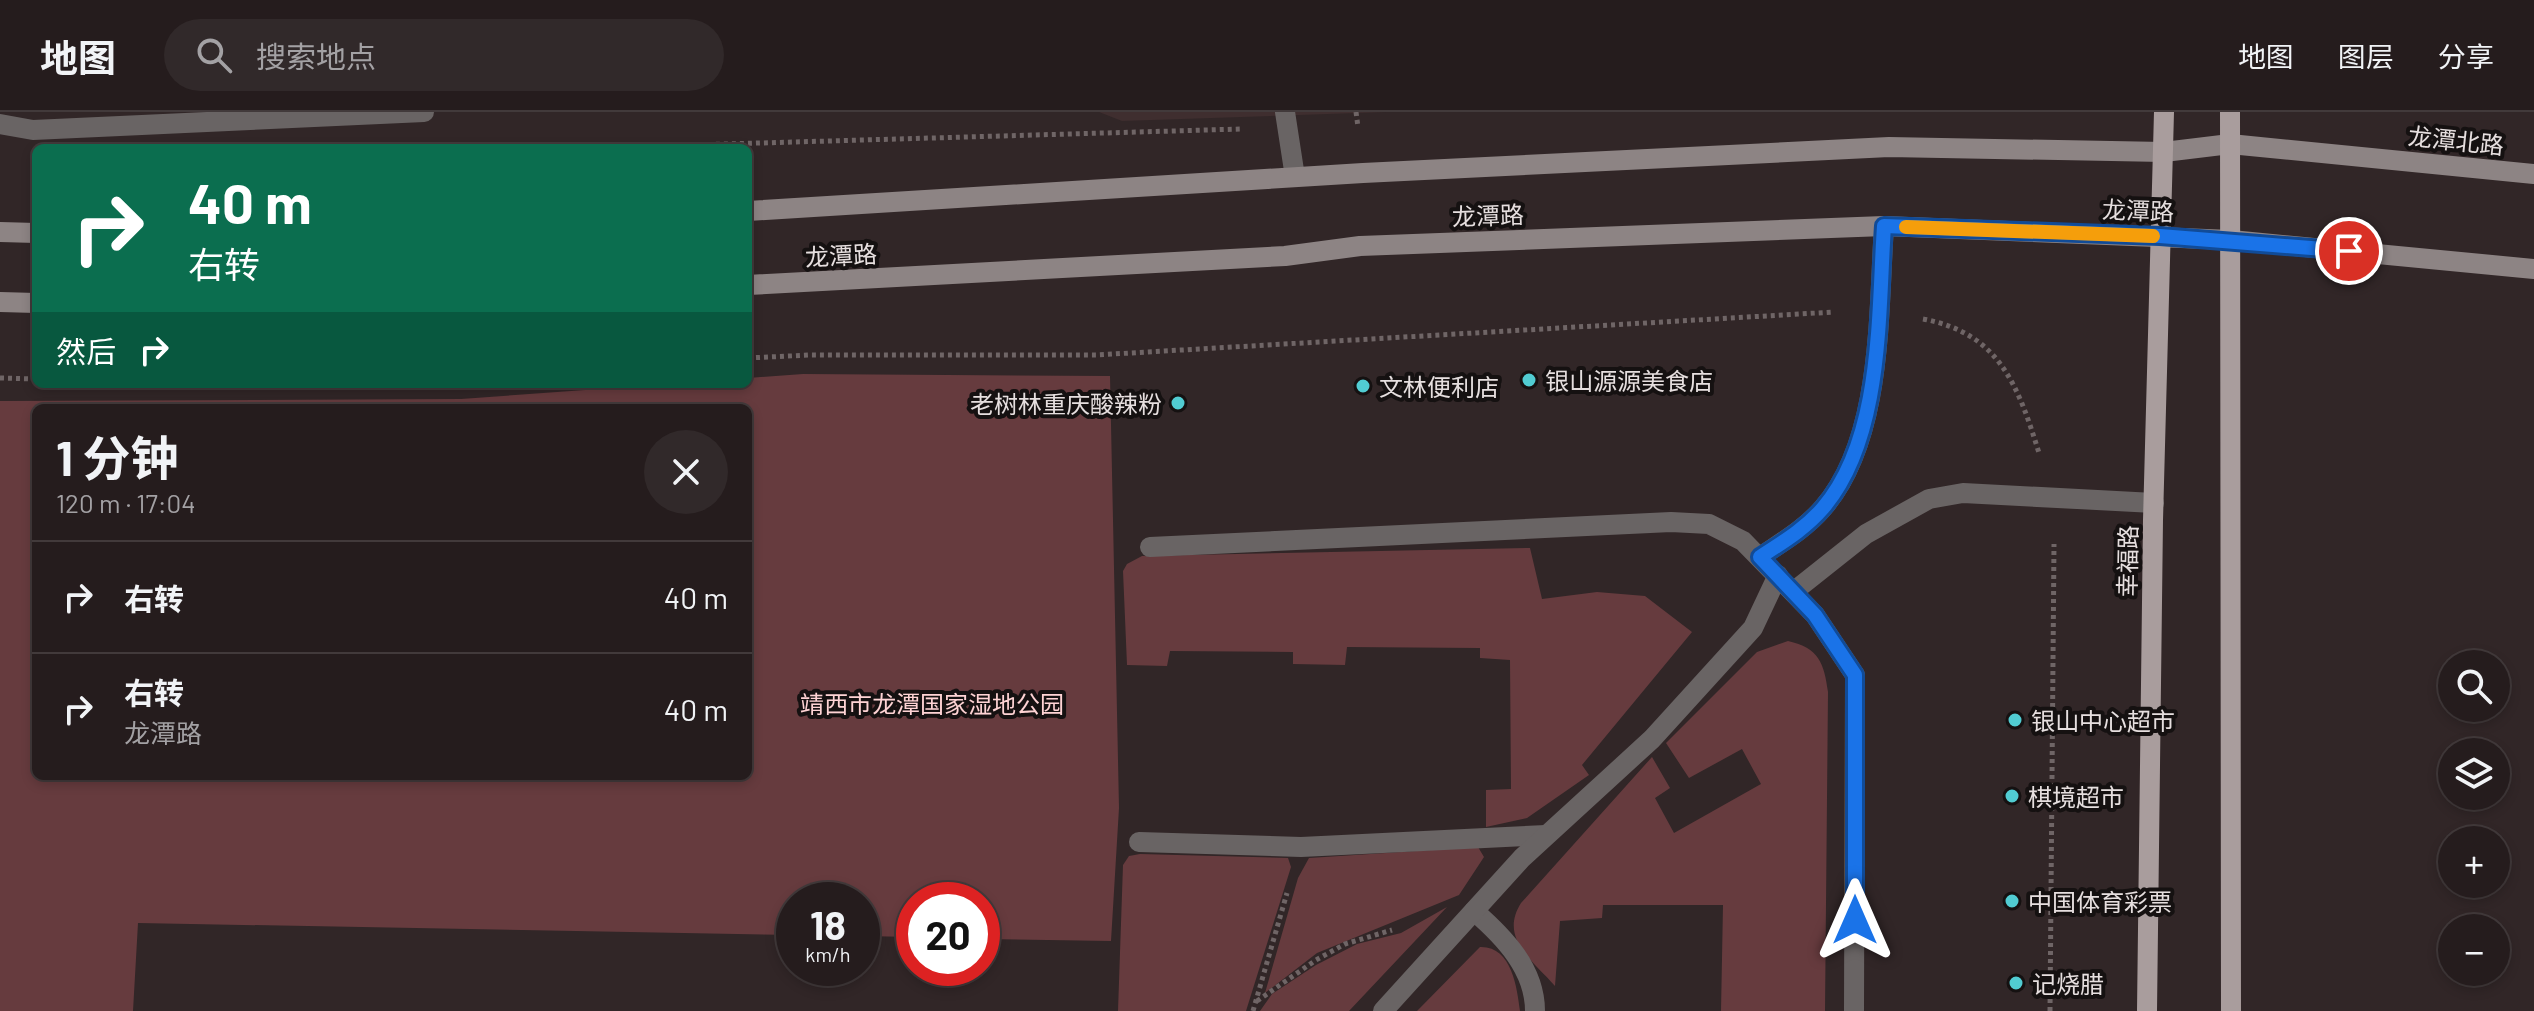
<!DOCTYPE html>
<html lang="zh">
<head>
<meta charset="utf-8">
<style>
  :root { --surface:#251c1d; --page:#31292a; --text:#f1f3f6; --muted:#a3a1a4; --line:#423a3b }
  body { margin:0; font-family:Barlow,"Noto Sans SC",sans-serif; background:var(--page); color:var(--text); height:100vh; display:flex; flex-direction:column; font-size:30px; white-space:nowrap }
  * { box-sizing:border-box; margin:0 }
  p { font-size:26px; color:var(--muted) }
  .icon { flex:none; width:44px; height:44px; fill:none; stroke:currentColor; stroke-width:2; stroke-linecap:round; stroke-linejoin:round }
  .map { position:relative; flex:1; overflow:hidden }
  .side { position:absolute; left:32px; top:292px; width:720px; height:376px; display:flex; flex-direction:column; background:var(--surface); border-radius:12px; box-shadow:0 4px 12px #0003,0 0 0 2px var(--line) }
  .side>* { flex:none }
  .guide { position:absolute; left:32px; top:32px; width:720px; height:244px; border-radius:12px; box-shadow:0 4px 12px #0003,0 0 0 2px var(--line); background:#0b6e4f; color:#fff; overflow:hidden }
  .buttons { position:absolute; left:2438px; top:538px; display:grid; gap:16px }
  .buttons a { display:grid; place-items:center; width:72px; height:72px; border-radius:50%; background:var(--surface); box-shadow:0 4px 12px #0003,0 0 0 2px var(--line); font-size:40px }
  .speed { position:absolute; left:776px; top:770px; display:flex; gap:16px; font-size:40px; font-weight:700; text-align:center }
  .speed>* { display:grid; place-content:center; width:104px; height:104px; border-radius:50%; background:var(--surface); box-shadow:0 4px 12px #0003,0 0 0 2px var(--line); line-height:1 }
  .speed small { font-size:20px; font-weight:400 }
  .speed .limit { border:12px solid #d22; background:#fff; color:#111 }
  .pin { position:absolute; display:grid; place-items:center; width:68px; height:68px; color:#fff; margin:-34px; border:4px solid #fff; border-radius:50%; box-shadow:0 2px 8px #0007 }
  .me { position:absolute; width:88px; margin:-44px; rotate:0deg; stroke-linejoin:round; filter:drop-shadow(0 0 6px #0008) }
  .turn { display:flex; align-items:center; gap:28px; height:168px; padding:0 24px; font-size:36px }
  .turn .icon { width:104px; height:104px; stroke-width:2.5 }
  .turn b { display:block; font-size:56px; line-height:68px }
  .then { display:flex; align-items:center; height:76px; padding:0 24px; background:#0003; gap:16px; font-size:30px }
  .round { display:grid; place-items:center; flex:none; width:84px; height:84px; border-radius:42px; background:var(--page) }
  .headline { display:flex; align-items:center; justify-content:space-between; height:136px; padding:0 24px }
  h1 { font-size:48px; font-weight:700; line-height:60px }
  ul { padding:0; list-style:none }
  li { display:flex; align-items:center; gap:24px; height:112px; padding:0 24px; border-top:2px solid var(--line) }
  li div { flex:1 }
  li b { display:block; font-size:30px }
  li em { font-style:normal }
  header { display:flex; align-items:center; gap:48px; box-sizing:border-box; height:112px; padding:0 40px; background:var(--surface); border-bottom:2px solid var(--line) }
  header strong { font-size:38px }
  nav { display:flex; gap:44px; margin-inline-start:auto; font-size:28px }
  .search { width:560px; height:72px; background:var(--page); display:flex; align-items:center; gap:20px; box-sizing:border-box; padding:0 28px; border-radius:44px; color:var(--muted); font-size:30px }
  .map>svg:first-child { display:block }
  .built { fill:#3f2e2f }
  .green { fill:#663b3e; fill-rule:evenodd }
  .lines { fill:none; stroke-linecap:round; stroke-linejoin:round }
  .path { stroke:#6f6566; stroke-width:5; stroke-dasharray:4 4; stroke-linecap:butt }
  .service { stroke:#696464; stroke-width:20 }
  .minor { stroke:#696464; stroke-width:20 }
  .secondary { stroke:#8d8484; stroke-width:20 }
  .primary { stroke:#a99d9d; stroke-width:20 }
  .route-casing { stroke:#114b97; stroke-width:20 }
  .route { stroke:#1a73e8; stroke-width:14 }
  .slow { stroke:#f59e0b; stroke-width:14 }
  .poi-dot { fill:#51ccd2; stroke:#151111; stroke-width:3 }
  .labels { text-anchor:middle; dominant-baseline:central; stroke-width:8; stroke-linejoin:round; paint-order:stroke }
  .street-label { font-size:24px; fill:#e6dfdf; stroke:#151111 }
  .poi-label { font-size:24px; fill:#e6dfdf; stroke:#151111; text-anchor:start }
  .park-label { font-size:24px; fill:#fed3d4; stroke:#151111 }
</style>
</head>
<body>
<header>
<strong>地图</strong>
<div class="search"><svg class="icon" aria-label="search" viewBox="0 0 24 24"><circle cx="10" cy="10" r="6"/><path d="M15 15l6 6"/></svg>搜索地点</div>
<nav><a>地图</a><a>图层</a><a>分享</a></nav>
</header>
<div class="map">
<svg width="2534" height="899" viewBox="0 0 2534 899">
  <rect width="100%" height="100%" fill="#312627"/>
  <polygon class="built" points="1099,0 1386,0 1122,9"/>
  <g class="green">
    <path d="M803,262l307,2 9,432 -8,133 -129,-2v-39h-68v37l-52,-1v-36h-68v35l-656,-12 -5,88h-133v-610l461,-2 208,-15h79v-6zM748,296v368h-712v-368z"/>
    <polygon points="1530,436 1542,487 1597,480 1645,484 1692,520 1582,653 1589,663 1527,706 1486,715 1486,678 1511,677 1510,548 1480,546 1480,536 1347,535 1345,553 1293,552 1293,540 1170,539 1167,554 1127,553 1123,459 1127,452 1142,444"/>
    <path d="M1788,529c31,7 36,22 40,51l-3,319h-104l2,-106h-120l-1,13 -42,3 -5,65c-23,-26 -56,-48 -34,-83l131,-146 18,31 -15,10 19,35 87,-49 -19,-35 -53,29 -23,-35 91,-91z"/>
    <polygon points="1478,735 1484,745 1459,783 1317,841 1265,881 1298,766 1309,746"/>
    <polygon points="1140,742 1288,746 1291,755 1246,899 1118,899 1123,753 1129,744"/>
    <polygon points="1447,795 1349,899 1260,899 1272,882 1316,853 1357,832 1401,821"/>
    <path d="M1480,835c32,-1 37,41 40,64h-103z"/>
  </g>
  <g class="lines">
    <g class="path">
      <polyline points="1356,0 1358,15"/>
      <polyline points="588,36 1241,17"/>
      <path d="M1923,207c76,14 95,66 116,134"/>
      <polyline points="748,246 810,243 1096,243 1834,200"/>
      <polyline points="0,266 36,267"/>
      <polyline points="1257,889 1316,848 1345,832 1392,818"/>
      <polyline points="1253,899 1287,781"/>
      <polyline points="2050,899 2054,432"/>
    </g>
    <g class="service">
      <polyline points="1285,0 1295,65"/>
      <polyline points="1150,435 1671,410 1709,412 1743,429 1815,503 1855,563 1854,899"/>
      <path d="M1760,445c22,-15 45,-28 63,-49 60,-69 55,-194 61,-282"/>
      <polyline points="1793,480 1866,422 1929,387 1963,381 2154,391"/>
      <polyline points="1139,730 1301,735 1546,723"/>
      <path d="M1474,799c30,26 61,58 61,100"/>
      <polyline points="1383,899 1522,746 1652,627 1753,516 1778,463"/>
    </g>
    <polyline class="minor" points="0,12 33,18 424,0"/>
    <g class="secondary">
      <polyline points="748,99 1363,61 1889,35 2164,40 2230,32 2534,62"/>
      <polyline points="0,120 36,121"/>
      <polyline points="748,173 1285,144 1360,134 1884,114 2231,128 2534,157"/>
      <polyline points="0,190 36,191"/>
    </g>
    <g class="primary">
      <polyline points="2230,0 2231,899"/>
      <polyline points="2147,899 2153,408 2164,0"/>
    </g>
  </g>
  <g class="lines">
    <g class="route-casing">
      <path id="route" d="M1855,808v-245l-40,-60 -55,-58c23,-15 45,-28 63,-49 60,-70 55,-194 61,-282l276,10 189,15"/>
    </g>
    <use href="#route" class="route"/>
    <polyline class="slow" points="1906,115 2153,124"/>
  </g>
  <g class="poi-dot">
    <circle cx="1529" cy="268" r="8"/>
    <circle cx="1363" cy="274" r="8"/>
    <circle cx="1178" cy="291" r="8"/>
    <circle cx="2015" cy="608" r="8"/>
    <circle cx="2012" cy="684" r="8"/>
    <circle cx="2012" cy="789" r="8"/>
    <circle cx="2016" cy="871" r="8"/>
  </g>
  <g class="labels">
    <g class="street-label">
      <text transform="translate(2456 28) rotate(6)">龙潭北路</text>
      <text transform="translate(2138 98) rotate(2)">龙潭路</text>
      <text transform="translate(1488 103) rotate(-2)">龙潭路</text>
      <text transform="translate(841 143) rotate(-3)">龙潭路</text>
      <text transform="translate(2127 449) rotate(-89)">幸福路</text>
    </g>
    <g class="poi-label">
      <text x="1545" y="268">银山源源美食店</text>
      <text x="1379" y="274">文林便利店</text>
      <text x="1162" y="291" text-anchor="end">老树林重庆酸辣粉</text>
      <text x="2031" y="608">银山中心超市</text>
      <text x="2028" y="684">棋境超市</text>
      <text x="2028" y="789">中国体育彩票</text>
      <text x="2032" y="871">记烧腊</text>
    </g>
    <g class="park-label">
      <text x="932" y="591">靖西市龙潭国家湿地公园</text>
    </g>
  </g>
</svg>
<div class="buttons">
<a><svg class="icon" aria-label="search" viewBox="0 0 24 24"><circle cx="10" cy="10" r="6"/><path d="M15 15l6 6"/></svg></a>
<a><svg class="icon" aria-label="layers" viewBox="0 0 24 24"><path d="M12 4l9 5-9 5-9-5zM3 14l9 5 9-5"/></svg></a>
<a>+</a>
<a>−</a>
</div>
<div class="speed"><div>18<small>km/h</small></div><div class="limit">20</div></div>
<div class="pin" style="left:2349px;top:139px;background:#d93025"><svg class="icon" aria-label="arrive" viewBox="0 0 24 24"><path d="M6 21V4h12l-3 4 3 4H6"/></svg></div>
<svg class="me" style="left:1855px;top:808px" viewBox="-20 -20 40 40"><path d="M0-17L14 15 0 8-14 15z" fill="#1a73e8" stroke="#fff" stroke-width="4"/></svg>
<div class="guide">
<div class="turn"><svg class="icon" aria-label="right" viewBox="0 0 24 24"><path d="M7 20v-9h11M14 6l5 5-5 5"/></svg><div><b>40 m</b>右转</div></div>
<div class="then">然后<svg class="icon" aria-label="right" viewBox="0 0 24 24"><path d="M7 20v-9h11M14 6l5 5-5 5"/></svg></div>
</div>
<section class="side">
<div class="headline"><div><h1>1 分钟</h1><p>120 m · 17:04</p></div><a class="round"><svg class="icon" aria-label="close" viewBox="0 0 24 24"><path d="M6 6l12 12M18 6L6 18"/></svg></a></div>
<ul>
<li><svg class="icon" aria-label="right" viewBox="0 0 24 24"><path d="M7 20v-9h11M14 6l5 5-5 5"/></svg><div><b>右转</b></div><em>40 m</em></li>
<li><svg class="icon" aria-label="right" viewBox="0 0 24 24"><path d="M7 20v-9h11M14 6l5 5-5 5"/></svg><div><b>右转</b><p>龙潭路</p></div><em>40 m</em></li>
</ul>
</section>
</div>
</body>
</html>
